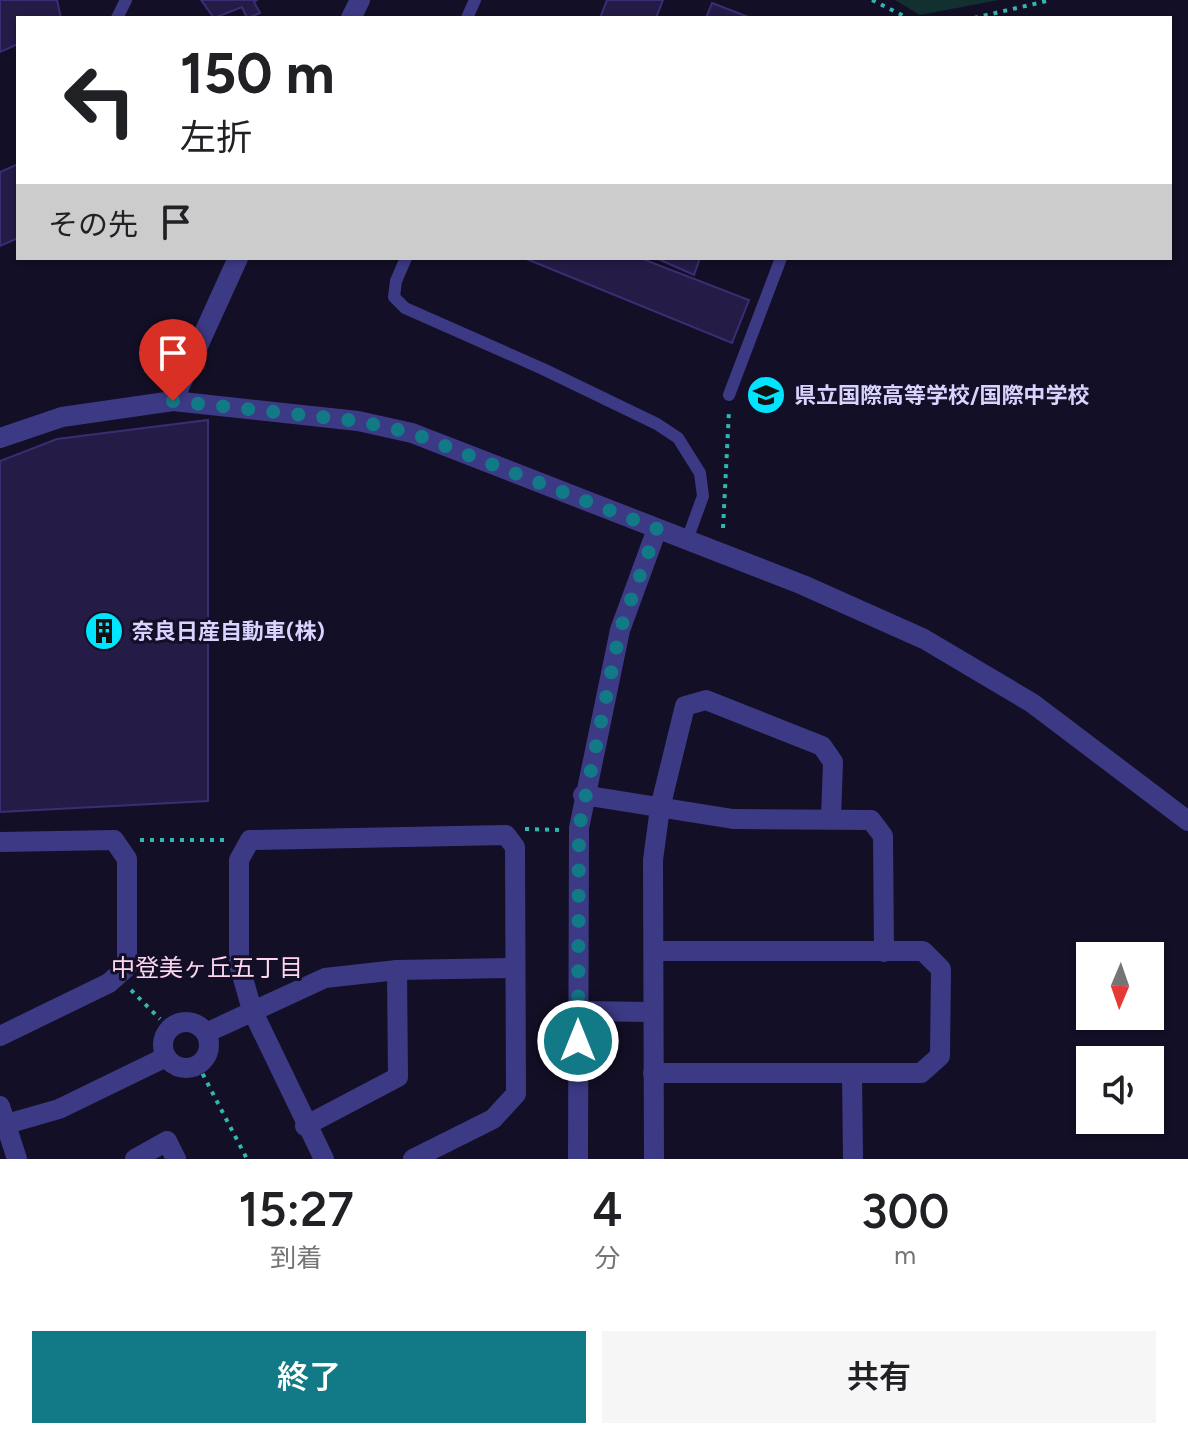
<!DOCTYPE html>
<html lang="ja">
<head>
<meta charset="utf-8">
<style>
  :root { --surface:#fff; --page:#f6f6f6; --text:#202124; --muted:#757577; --accent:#127987 }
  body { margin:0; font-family:Figtree,"Noto Sans JP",sans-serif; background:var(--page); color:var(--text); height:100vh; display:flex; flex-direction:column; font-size:30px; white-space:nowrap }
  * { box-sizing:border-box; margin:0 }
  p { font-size:26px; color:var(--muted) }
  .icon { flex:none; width:44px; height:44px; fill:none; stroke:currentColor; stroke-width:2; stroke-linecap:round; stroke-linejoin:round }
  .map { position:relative; height:1159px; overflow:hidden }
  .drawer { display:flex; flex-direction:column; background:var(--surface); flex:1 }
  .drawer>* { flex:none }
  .top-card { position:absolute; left:16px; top:16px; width:1156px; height:244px; border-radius:0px; box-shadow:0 2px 6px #0004; background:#fff; color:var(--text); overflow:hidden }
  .needle { width:52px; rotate:182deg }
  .fabs { position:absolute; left:1076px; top:942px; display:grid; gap:16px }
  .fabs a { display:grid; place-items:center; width:88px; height:88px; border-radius:0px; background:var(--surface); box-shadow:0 2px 6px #0004; font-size:40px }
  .pin { position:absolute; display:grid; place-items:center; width:68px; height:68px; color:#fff; margin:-82px -34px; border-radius:50% 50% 50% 0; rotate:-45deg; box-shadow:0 0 8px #0007 }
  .pin .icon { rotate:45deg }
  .me { position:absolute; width:88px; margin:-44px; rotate:0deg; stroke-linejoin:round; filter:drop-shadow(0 0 6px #0008) }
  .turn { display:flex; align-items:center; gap:28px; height:168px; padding:0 32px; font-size:36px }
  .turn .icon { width:104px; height:104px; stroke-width:2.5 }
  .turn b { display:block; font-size:56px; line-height:68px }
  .then { display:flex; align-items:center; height:76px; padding:0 32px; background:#0003; gap:16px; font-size:30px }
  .eta { display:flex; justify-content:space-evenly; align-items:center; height:136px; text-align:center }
  .eta b { font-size:48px; font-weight:600; line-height:56px }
  .button { display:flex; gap:16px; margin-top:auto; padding:16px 32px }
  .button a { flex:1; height:92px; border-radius:0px; background:var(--accent); color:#fff; font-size:32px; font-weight:600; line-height:92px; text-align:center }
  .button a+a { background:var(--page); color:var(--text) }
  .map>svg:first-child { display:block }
  .green { fill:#12302f }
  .building { fill:#241b47; stroke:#3b2d73; stroke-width:2 }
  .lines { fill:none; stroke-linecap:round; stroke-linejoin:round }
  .path { stroke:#2fb8b0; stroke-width:4; stroke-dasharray:4 6; stroke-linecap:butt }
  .service { stroke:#3d3a85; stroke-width:12 }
  .minor { stroke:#3d3a85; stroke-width:20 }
  .tertiary { stroke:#3d3a85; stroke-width:20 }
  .route { stroke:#127987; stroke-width:14; stroke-dasharray:0 25.2 }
  .labels { text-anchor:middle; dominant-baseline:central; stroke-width:6; stroke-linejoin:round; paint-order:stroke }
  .poi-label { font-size:22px; font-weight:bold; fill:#d9d4ff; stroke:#130f26; text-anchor:start }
  .neighbourhood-label { font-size:24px; fill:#ffd6f0; stroke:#130f26 }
</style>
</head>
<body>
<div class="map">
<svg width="1188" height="1159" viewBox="0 0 1188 1159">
  <rect width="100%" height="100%" fill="#130f26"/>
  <polygon class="green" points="895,0 999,0 920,15"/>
  <g class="building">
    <polygon points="0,0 57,0 61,18 18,18 18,44 0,52"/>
    <polygon points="201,0 257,0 254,2 260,13 247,18 242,7 214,18"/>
    <polygon points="607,0 663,0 656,18 600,18"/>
    <polygon points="712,3 751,18 706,18"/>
    <polygon points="18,164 18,238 0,246 0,172"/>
    <polygon points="524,258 640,258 749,300 732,343"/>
    <polygon points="656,258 700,258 694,275"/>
    <polygon points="208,420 208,801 0,812 0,461 57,439"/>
  </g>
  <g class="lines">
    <g class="path">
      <polyline points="872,0 908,18"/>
      <polyline points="974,18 1051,0"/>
      <polyline points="723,528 729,411"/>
      <polyline points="525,829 561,830"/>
      <polyline points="140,840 227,840"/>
      <polyline points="131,990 160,1019"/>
      <polyline points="198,1065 247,1159"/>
    </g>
    <g class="service">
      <polyline points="117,18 126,0"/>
      <polyline points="467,18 475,0"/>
      <polyline points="406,258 396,281 394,297 405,308 543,369 657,424 678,438 700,473 703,496 687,540"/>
      <polyline points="729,395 781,258"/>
    </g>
    <g class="minor">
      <polyline points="583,795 733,819 871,820 883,836 884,952"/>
      <polyline points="0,842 114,840 127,859 127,967 109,983 0,1036"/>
      <polyline points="578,1011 652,1012"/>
      <circle cx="186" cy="1045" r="23"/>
      <polyline points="206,1033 325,978 397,970 513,968"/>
      <polyline points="653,1073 921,1073 940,1056 941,969 923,951 655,951"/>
      <polyline points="852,1073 853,1159"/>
      <polyline points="0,1106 17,1159"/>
      <polyline points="0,1126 59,1109 166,1057"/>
      <polyline points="305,1126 398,1077 397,970"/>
      <polyline points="135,1159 167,1141 176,1159"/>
      <polyline points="324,1159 252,1010 239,964 239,860 250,840 506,835 515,847 516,1094 493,1119 413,1159"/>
      <polyline points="578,1159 579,828 620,630 657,529"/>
      <polyline points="654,1159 653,860 660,808 685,706 706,700 822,746 833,762 831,818"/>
    </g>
    <g class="tertiary">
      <polyline points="351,18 360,0"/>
      <polyline points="173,401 238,258"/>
      <polyline points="0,438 62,417 173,401 358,421 412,433 803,585 924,639 1032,703 1188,821"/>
    </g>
  </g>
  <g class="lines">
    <polyline class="route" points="173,401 358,421 412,433 657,529 620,630 579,828 578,1041"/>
  </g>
  <defs>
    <g id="school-disc" transform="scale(2)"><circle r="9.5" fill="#00e5ff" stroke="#130f26"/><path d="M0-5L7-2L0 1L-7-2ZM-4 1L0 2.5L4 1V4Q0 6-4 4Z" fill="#111"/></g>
    <g id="building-disc" transform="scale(2)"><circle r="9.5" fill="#00e5ff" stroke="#130f26"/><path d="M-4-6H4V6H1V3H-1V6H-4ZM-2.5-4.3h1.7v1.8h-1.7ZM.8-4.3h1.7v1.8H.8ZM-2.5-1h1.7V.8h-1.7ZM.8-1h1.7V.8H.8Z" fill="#111"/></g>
  </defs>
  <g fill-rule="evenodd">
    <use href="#school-disc" x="766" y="395"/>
    <use href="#building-disc" x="104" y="631"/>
  </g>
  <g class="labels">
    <g class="poi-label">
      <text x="794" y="395">県立国際高等学校/国際中学校</text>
      <text x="132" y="631">奈良日産自動車(株)</text>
    </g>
    <g class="neighbourhood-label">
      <text x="207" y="967">中登美ヶ丘五丁目</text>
    </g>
  </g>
</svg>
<div class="fabs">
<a><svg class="needle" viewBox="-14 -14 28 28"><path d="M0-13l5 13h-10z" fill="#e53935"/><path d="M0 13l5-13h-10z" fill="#757577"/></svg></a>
<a><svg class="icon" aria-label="sound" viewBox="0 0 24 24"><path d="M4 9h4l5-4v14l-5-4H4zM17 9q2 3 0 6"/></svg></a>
</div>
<div class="pin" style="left:173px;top:401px;background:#d93025"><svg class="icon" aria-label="arrive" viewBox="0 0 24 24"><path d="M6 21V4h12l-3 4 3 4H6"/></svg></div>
<svg class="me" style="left:578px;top:1041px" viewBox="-20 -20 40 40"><circle r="17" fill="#127987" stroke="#fff" stroke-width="3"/><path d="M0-11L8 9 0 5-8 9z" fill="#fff"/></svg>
<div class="top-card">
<div class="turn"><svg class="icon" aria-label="left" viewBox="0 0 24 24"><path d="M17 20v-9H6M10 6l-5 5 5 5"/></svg><div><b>150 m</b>左折</div></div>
<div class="then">その先<svg class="icon" aria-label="arrive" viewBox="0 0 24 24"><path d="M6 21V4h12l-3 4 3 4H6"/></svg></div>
</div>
</div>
<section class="drawer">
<div class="eta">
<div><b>15:27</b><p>到着</p></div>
<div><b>4</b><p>分</p></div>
<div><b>300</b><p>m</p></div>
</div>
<div class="button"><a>終了</a><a>共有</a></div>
</section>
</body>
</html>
